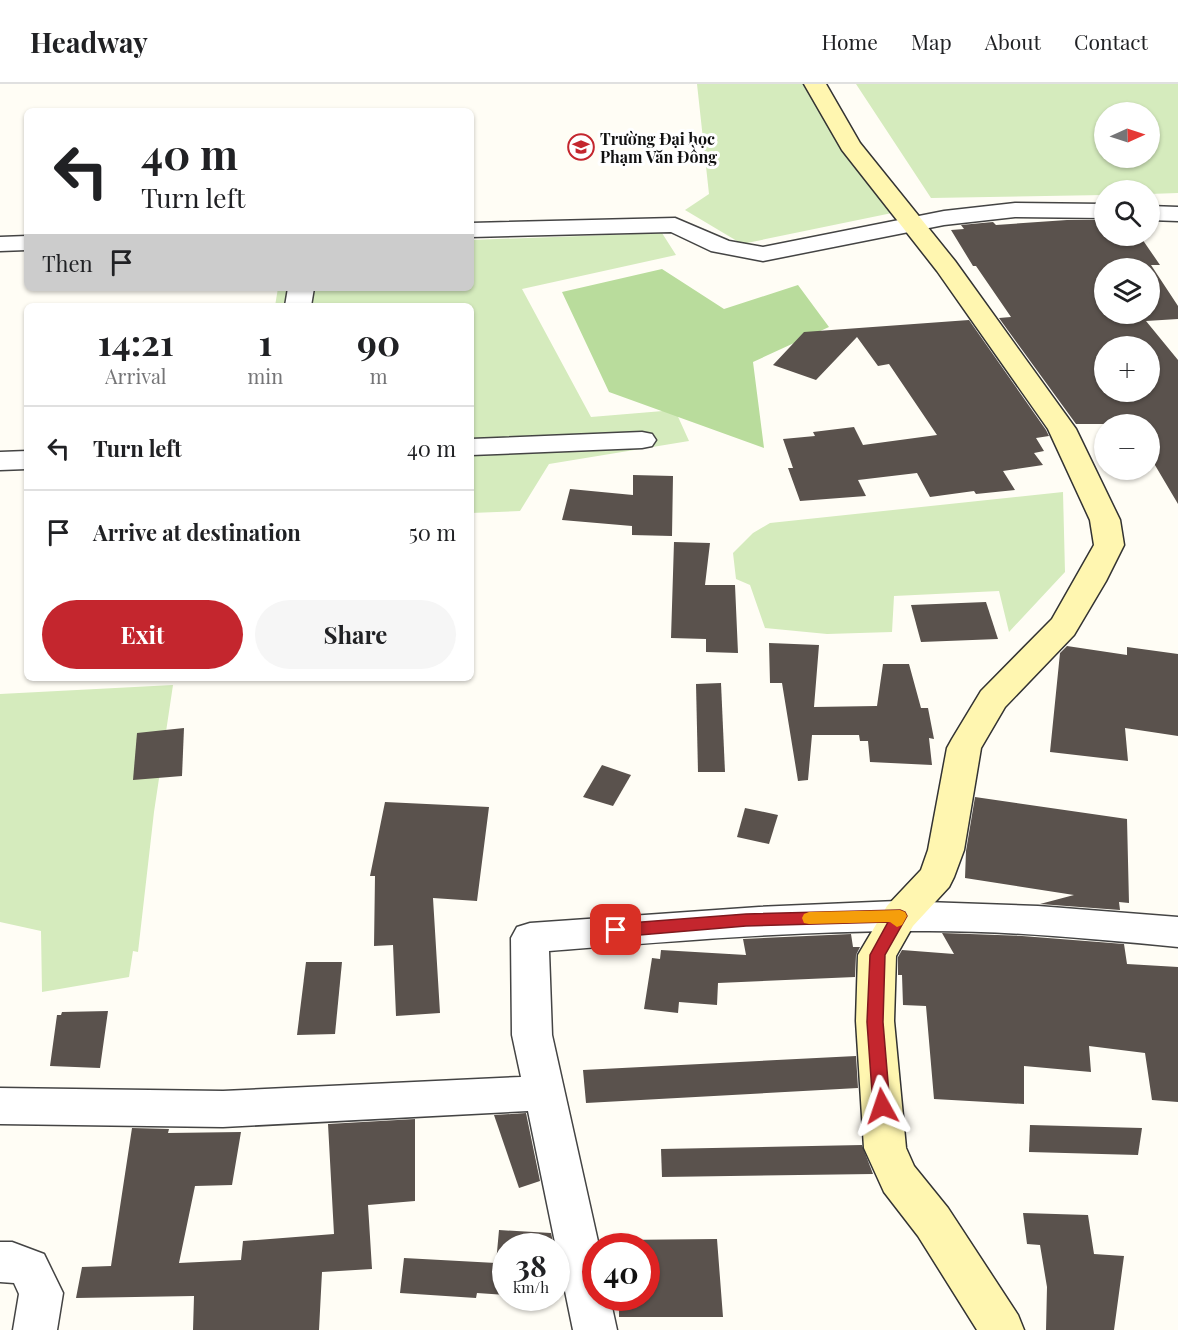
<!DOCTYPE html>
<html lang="en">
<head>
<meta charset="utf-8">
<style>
  :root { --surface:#fff; --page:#f6f6f6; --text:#202124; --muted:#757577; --line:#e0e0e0; --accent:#c4262e }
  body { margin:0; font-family:"Playfair Display",serif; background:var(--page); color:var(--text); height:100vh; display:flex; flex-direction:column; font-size:22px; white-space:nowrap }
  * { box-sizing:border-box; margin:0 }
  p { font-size:20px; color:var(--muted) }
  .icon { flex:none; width:33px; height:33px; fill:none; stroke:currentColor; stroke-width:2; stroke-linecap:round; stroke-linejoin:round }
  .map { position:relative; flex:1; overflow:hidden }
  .side { position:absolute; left:24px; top:219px; width:450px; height:378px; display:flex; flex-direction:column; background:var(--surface); border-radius:9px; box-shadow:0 2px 4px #0004 }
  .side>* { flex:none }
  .banner { position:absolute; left:24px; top:24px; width:450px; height:183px; border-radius:9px; box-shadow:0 2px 4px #0004; background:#fff; color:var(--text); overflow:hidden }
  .needle { width:39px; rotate:87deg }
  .controls { position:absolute; left:1094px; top:18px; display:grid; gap:12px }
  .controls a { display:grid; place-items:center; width:66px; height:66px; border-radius:50%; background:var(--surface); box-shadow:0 2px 4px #0004; font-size:30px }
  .speed { position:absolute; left:492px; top:1149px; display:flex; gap:12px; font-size:30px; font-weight:700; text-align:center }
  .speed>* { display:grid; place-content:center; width:78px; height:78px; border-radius:50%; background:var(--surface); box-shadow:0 2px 4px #0004; line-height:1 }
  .speed small { font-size:15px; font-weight:400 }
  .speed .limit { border:9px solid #d22; background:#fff; color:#111 }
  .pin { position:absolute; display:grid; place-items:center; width:51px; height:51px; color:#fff; margin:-26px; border-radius:12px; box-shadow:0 3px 9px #0006 }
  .me { position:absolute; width:66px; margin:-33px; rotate:355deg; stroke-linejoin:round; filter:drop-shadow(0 0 4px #0008) }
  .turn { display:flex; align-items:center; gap:21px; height:126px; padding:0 18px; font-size:27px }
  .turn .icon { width:78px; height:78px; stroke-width:2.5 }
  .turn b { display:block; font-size:42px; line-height:51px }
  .then { display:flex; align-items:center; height:57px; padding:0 18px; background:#0003; gap:12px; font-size:22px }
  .eta { display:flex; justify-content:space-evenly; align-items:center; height:102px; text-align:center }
  .eta b { font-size:36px; font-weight:700; line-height:42px }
  .button { display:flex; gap:12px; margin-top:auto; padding:12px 18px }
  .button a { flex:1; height:69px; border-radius:36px; background:var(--accent); color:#fff; font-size:24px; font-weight:700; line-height:69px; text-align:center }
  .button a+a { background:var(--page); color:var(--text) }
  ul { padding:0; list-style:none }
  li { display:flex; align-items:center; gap:18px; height:84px; padding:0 18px; border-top:2px solid var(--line) }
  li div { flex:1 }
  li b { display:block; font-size:22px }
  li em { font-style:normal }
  header { display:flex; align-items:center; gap:36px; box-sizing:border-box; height:84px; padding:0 30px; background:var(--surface); border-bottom:2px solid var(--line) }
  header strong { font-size:28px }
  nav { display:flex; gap:33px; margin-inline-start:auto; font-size:21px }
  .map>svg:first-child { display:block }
  .green { fill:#d5ebbd; fill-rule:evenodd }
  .forest { fill:#b9dc9c }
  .building { fill:#5a524d; fill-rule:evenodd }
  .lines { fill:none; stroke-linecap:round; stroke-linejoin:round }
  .street-casing { stroke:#444; stroke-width:3 }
  .secondary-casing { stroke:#333; stroke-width:3 }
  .street { fill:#fff; fill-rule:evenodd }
  .secondary { fill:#fff6b0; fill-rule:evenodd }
  .route { fill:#c4262e; stroke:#7f191e; stroke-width:1.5 }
  .slow { fill:#f59e0b }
  .labels { text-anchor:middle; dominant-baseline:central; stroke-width:6; stroke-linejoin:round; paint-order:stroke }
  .far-poi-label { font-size:16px; font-weight:bold; fill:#111; stroke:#fff; text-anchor:start }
</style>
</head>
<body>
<header>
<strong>Headway</strong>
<nav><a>Home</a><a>Map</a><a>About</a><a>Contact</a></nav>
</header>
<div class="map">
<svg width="1178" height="1246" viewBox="0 0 1178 1246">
  <rect width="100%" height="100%" fill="#fffdf5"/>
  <g class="green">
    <polygon points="697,0 803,0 892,129 742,160 685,126 709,110"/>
    <path d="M856,0h322v109l-29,1v-4h-45v5l-173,3zM1104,28h45v46h-45z"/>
    <polygon points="662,149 676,171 522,205 591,333 675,326 689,357 549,380 520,427 471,429 471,222 275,222 278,204 471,204 471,156"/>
    <polygon points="1063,408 1065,488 1009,548 999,507 894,512 892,548 827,550 765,544 750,501 736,495 733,469 753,449 770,439"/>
    <polygon points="173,601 154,728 138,868 133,867 129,893 42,908 41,847 0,838 0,610"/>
  </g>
  <polygon class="forest" points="662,185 724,225 798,201 829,243 753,278 764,364 609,308 562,208"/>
  <g class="building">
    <path d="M1067,136h37v16h36l20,29h-9l27,41v13l-32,2 32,39v144l-29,-49v-31h-73l-77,-106 12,-1 -35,-51h-3l-22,-36 13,-1 -3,-4 32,-3 3,3zM1104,184h45v46h-45zM1104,262h45v46h-45z"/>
    <polygon points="969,236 1046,346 1049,352 1036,354 1044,367 1034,369 1043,381 1003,387 1015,406 976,410 974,407 930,413 917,389 858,396 866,412 800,417 788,384 793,384 783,355 815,352 813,348 854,343 863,361 937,351 889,280 878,282 857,253 816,296 773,281 804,248"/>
    <polygon points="633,391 673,392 672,452 632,451 632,442 562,436 570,405 633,411"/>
    <polygon points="674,458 710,459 705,501 735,501 738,569 706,568 706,555 671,554"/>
    <polygon points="986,518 998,555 921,558 911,521"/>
    <polygon points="769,559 819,561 814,623 877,622 883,580 909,580 921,624 928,624 934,655 929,654 932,681 870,678 868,657 860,657 859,651 812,651 808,696 798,697 782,599 770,599"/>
    <polygon points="1067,562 1127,571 1127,563 1178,570 1178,652 1125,644 1128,677 1050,668 1060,569"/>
    <polygon points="721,599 725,688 698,688 696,600"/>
    <polygon points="184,644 182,692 133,696 137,649"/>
    <polygon points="602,681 631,691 613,722 583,713"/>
    <polygon points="975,713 1127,735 1129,819 1119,818 1120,826 1040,820 1074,811 965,794 966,767"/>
    <polygon points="385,718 489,723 477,817 433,814 440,929 396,932 393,861 374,862 375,792 370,792"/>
    <polygon points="745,724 778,731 769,760 737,753"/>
    <polygon points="942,849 1022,852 1124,860 1127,880 1178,883 1178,1018 1152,1016 1145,969 1089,962 1091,988 1024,982 1024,1020 934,1015 926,922 903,921 902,891 898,891 898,873 902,866 954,870"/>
    <polygon points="851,850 853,863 860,863 856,871 855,893 718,899 717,921 679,918 678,929 644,925 652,874 660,875 661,866 746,871 743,855"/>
    <polygon points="306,878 342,878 335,950 297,951"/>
    <polygon points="108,927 100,984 50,982 57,931 61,931 62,928"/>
    <polygon points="856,972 858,1004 586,1019 583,986"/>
    <polygon points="526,1029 540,1097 519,1104 494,1031"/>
    <polygon points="415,1035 415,1117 368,1121 372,1185 322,1188 319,1246 193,1246 194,1212 76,1214 82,1183 111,1182 132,1044 169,1045 168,1049 241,1048 232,1101 195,1102 179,1179 241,1176 243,1157 334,1150 328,1040"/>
    <polygon points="1030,1041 1142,1044 1138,1071 1029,1068"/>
    <polygon points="862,1061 873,1090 662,1093 661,1065"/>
    <polygon points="1023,1129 1088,1131 1094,1170 1124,1172 1114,1246 1046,1246 1047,1203 1040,1161 1027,1160"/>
    <polygon points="499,1146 551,1149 554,1162 506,1162 506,1211 477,1209 476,1214 400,1209 404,1174 496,1179"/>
    <polygon points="717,1155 723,1233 619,1233 619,1214 646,1214 646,1162 618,1162 618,1156"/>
  </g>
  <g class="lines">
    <g class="street-casing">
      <g id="street">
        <polygon points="1015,119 1104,120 1104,134 1015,133 944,141 763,177 711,167 671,148 471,153 471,139 675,134 729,157 763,163 944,127"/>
        <polygon points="1149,122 1178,123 1178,137 1149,136"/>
        <polygon points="27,152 27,166 0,167 0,153"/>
        <polygon points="288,204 314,204 311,222 285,222"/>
        <polygon points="642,348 652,350 656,356 652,362 642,364 471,371 471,355"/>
        <polygon points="27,367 27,385 0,386 0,368"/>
        <path d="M897,817l141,5 140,11v30c-83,-8 -166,-16 -249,-16 -127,-1 -254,10 -380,20l3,84 47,211h-3v52h14l7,32h-44l-45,-219 -305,16 -223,-3v-36l223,3 298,-14 -9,-42 -1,-97 6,-11 13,-4 229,-16z"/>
        <polygon points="0,1158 12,1158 44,1170 63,1209 57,1246 13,1246 19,1210 14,1199 0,1198"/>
      </g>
    </g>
    <g class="secondary-casing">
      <polygon id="secondary" points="804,0 826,0 860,59 955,177 1076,345 1120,436 1124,461 1106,497 1074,551 1005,623 981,664 964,766 954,793 949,803 913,842 896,872 894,937 906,1064 914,1082 948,1124 1018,1231 1024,1246 977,1246 918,1152 884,1108 864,1064 856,937 858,871 887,822 921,786 928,766 947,664 952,655 981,607 1052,535 1094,461 1090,436 1048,345 937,187 842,66"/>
    </g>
    <use href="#street" class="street"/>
    <use href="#secondary" class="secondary"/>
  </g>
  <polygon class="route" points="900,826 905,828 907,832 885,871 883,938 890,1022 888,1027 882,1029 876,1027 873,1022 867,938 870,871 888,838 746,842 616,853 611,851 609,846 611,842 616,840 746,830"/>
  <polygon class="slow" points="900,826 905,828 907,832 902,841 897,843 890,838 809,840 804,839 802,834 804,830 809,828"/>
  <defs>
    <g id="university-ring" transform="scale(1.35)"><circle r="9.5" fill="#fff" stroke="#c4262e" stroke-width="1.5"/><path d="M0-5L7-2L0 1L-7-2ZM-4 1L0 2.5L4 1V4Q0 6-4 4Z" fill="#c4262e"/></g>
  </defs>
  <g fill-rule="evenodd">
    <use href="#university-ring" x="581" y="63"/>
  </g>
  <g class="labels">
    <g class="far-poi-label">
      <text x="600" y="54">Trường Đại học<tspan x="600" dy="18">Phạm Văn Đồng</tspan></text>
    </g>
  </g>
</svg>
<div class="controls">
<a><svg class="needle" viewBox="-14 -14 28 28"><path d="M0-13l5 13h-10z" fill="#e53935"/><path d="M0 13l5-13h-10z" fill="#757577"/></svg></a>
<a><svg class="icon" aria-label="search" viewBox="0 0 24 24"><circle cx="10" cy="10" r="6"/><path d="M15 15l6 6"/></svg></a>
<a><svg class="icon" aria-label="layers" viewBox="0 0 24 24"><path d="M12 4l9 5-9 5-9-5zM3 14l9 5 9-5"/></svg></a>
<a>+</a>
<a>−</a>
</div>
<div class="speed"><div>38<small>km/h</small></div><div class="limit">40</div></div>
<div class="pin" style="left:616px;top:846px;background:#d93025"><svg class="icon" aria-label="arrive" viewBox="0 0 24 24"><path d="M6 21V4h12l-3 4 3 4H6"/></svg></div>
<svg class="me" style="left:882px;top:1022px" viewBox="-20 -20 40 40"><path d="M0-17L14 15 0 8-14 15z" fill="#c4262e" stroke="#fff" stroke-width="4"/></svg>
<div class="banner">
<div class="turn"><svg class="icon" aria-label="left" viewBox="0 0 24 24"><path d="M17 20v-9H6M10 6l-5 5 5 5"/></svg><div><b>40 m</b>Turn left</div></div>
<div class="then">Then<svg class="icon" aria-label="arrive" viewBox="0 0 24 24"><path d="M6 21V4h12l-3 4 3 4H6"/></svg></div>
</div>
<section class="side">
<div class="eta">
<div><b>14:21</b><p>Arrival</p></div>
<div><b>1</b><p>min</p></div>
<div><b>90</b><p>m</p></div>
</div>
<ul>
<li><svg class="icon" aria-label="left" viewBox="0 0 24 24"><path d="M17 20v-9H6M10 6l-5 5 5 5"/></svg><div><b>Turn left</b></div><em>40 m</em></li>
<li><svg class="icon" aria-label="arrive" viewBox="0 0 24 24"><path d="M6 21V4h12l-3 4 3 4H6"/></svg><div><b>Arrive at destination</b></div><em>50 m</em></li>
</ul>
<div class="button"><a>Exit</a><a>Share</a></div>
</section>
</div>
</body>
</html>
